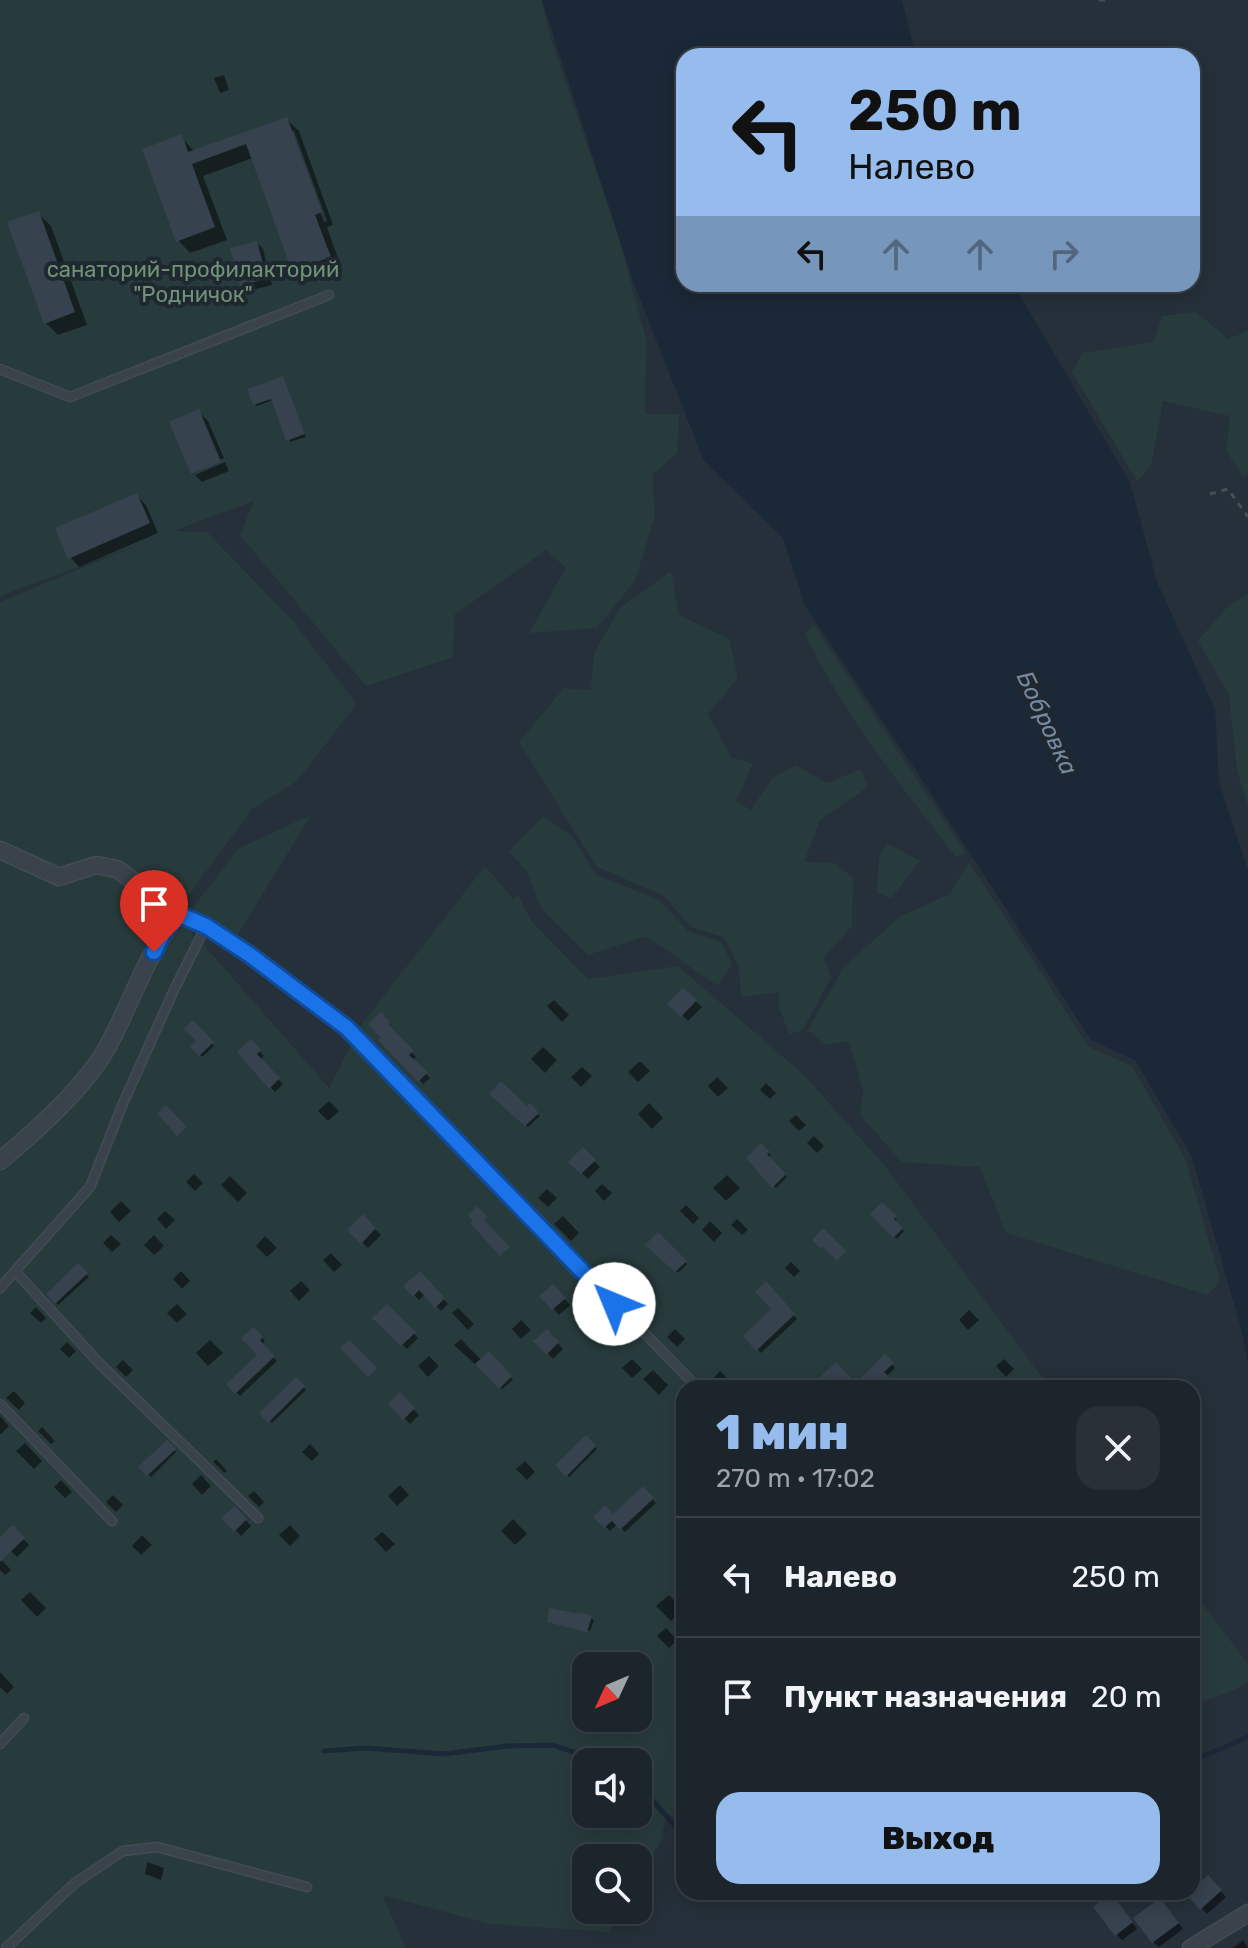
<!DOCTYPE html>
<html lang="ru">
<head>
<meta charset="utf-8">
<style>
  :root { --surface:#1c242c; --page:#293038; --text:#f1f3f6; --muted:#a0a4a9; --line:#3a4148; --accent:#95bcec }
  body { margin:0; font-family:Rubik,sans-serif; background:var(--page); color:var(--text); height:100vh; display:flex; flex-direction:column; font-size:30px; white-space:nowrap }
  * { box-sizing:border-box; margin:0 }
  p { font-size:26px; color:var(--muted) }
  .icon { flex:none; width:44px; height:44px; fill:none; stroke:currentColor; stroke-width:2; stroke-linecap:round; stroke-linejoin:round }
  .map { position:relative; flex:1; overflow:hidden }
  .details { position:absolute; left:676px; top:1380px; width:524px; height:520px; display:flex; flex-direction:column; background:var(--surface); border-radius:24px; box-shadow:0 4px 20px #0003,0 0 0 2px var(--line) }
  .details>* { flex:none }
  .guide { position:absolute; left:676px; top:48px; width:524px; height:244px; border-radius:24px; box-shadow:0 4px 20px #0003,0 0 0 2px var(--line); background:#95bcec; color:#111; overflow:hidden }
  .needle { width:52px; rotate:226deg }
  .buttons { position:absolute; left:572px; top:1652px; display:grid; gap:16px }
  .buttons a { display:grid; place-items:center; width:80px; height:80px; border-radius:16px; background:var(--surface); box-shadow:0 4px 20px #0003,0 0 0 2px var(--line); font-size:40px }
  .pin { position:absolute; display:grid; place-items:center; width:68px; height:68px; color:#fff; margin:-82px -34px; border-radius:50% 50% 50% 0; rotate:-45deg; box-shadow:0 0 8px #0007 }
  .pin .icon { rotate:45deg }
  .me { position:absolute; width:88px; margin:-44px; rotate:315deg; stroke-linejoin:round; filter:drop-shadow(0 0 6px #0008) }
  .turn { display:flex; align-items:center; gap:28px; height:168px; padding:0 40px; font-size:36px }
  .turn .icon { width:104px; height:104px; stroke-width:2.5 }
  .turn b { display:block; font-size:56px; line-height:68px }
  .lanes { display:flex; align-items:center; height:76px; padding:0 40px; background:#0003; justify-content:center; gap:40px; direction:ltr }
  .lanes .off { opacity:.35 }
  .round { display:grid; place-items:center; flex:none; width:84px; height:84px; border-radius:24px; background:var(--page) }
  .headline { display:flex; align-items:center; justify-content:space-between; height:136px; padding:0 40px }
  h1 { font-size:48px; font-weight:800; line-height:60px; color:var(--accent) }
  .primary-button { display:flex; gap:16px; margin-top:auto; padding:16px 40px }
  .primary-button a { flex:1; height:92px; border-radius:24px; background:var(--accent); color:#111; font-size:32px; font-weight:800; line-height:92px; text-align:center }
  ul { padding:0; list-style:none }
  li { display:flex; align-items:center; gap:24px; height:120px; padding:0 40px; border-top:2px solid var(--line) }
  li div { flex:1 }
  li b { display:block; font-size:30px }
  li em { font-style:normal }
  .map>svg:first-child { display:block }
  .green { fill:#283b3c; fill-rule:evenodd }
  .water { fill:#1b2837 }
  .shadow { fill:#0007; fill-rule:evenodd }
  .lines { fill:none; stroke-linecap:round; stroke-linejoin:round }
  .stream { stroke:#1b2837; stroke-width:5 }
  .building { fill:#36424e }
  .lane-casing { stroke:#434b54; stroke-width:11 }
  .street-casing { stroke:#434b54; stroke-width:19 }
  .path { stroke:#415354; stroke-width:3; stroke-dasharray:6 6; stroke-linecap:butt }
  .lane { stroke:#3a424b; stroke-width:8 }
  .street { stroke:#3a424b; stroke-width:16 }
  .route-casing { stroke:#114b97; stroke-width:20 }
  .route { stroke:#1a73e8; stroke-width:14 }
  .labels { text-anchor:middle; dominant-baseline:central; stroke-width:8; stroke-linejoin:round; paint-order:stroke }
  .park-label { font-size:22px; fill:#6f9475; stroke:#1f2730 }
  .water-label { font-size:24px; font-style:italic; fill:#7389a1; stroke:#1f2730 }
</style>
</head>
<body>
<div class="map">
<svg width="1248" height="1948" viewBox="0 0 1248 1948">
  <rect width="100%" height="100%" fill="#26303a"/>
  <g class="green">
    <polygon points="0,0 541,0 551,39 618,235 646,339 645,414 679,414 677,453 652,475 655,516 635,581 597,628 529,633 566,568 546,550 454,615 453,657 366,686 240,535 254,501 173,531 207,532 292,620 357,704 297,781 252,809 155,941 102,1053 44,1120 0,1155 0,602 148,541 0,596"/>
    <polygon points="1196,312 1228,339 1248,331 1248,474 1243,477 1226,450 1230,416 1163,401 1151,466 1137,481 1072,372 1083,353 1154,342 1162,316"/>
    <polygon points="671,571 679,615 729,639 738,678 708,714 731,757 753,764 736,801 751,810 772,778 796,765 827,783 861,769 868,787 820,820 804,862 835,863 853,878 852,926 824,958 831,977 803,1030 789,1034 778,1004 780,992 741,997 739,967 724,937 691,927 664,896 596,866 519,742 564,688 591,690 594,653 620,608"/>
    <polygon points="1248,594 1248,806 1237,770 1229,694 1198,641 1228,606"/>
    <path d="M814,625l152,228 -10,4c-55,-71 -112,-142 -151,-223z"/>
    <polygon points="311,815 238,934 192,909 238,849"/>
    <polygon points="543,817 571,835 596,875 659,900 688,931 721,942 732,964 718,986 646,936 588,955 541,908 527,872 509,851"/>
    <polygon points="888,844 920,861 891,898 877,893 879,856"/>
    <polygon points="969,862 1089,1047 1132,1066 1185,1158 1220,1281 1208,1295 1006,1233 980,1167 902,1162 860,1115 863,1090 849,1041 825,1045 808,1030 844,967 899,917 950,894"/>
    <path d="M485,866l28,33 5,-4 13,26 57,58 90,-13 126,109 81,91 165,222h-366v315l-6,39 6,-16v90l-18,-1 -5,26 -23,41v-24h-52v52h36l-12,22 -119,-8 -109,-29 24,53h-406v-779l66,-61 99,-170 23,-13 6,12 2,-1 133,152 33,-64zM586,1666h52v52h-52zM586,1762h52v52h-52z"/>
    <polygon points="1192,1590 1248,1664 1248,1682 1230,1692 1192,1705"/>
  </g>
  <polygon class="water" points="542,0 902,0 916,56 684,56 684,284 1013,284 1130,482 1157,582 1215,709 1219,782 1248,870 1248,1364 1242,1332 1192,1157 1135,1060 1091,1040 923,781 805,606 783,538 704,461 634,284"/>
  <g class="shadow">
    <polygon points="224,75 229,90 220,93 214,78"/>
    <path d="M286,119l13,12 34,94 -6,2 15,43 -35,12 -13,-12 -41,-112 -50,18 24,64 -37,13 -12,-13 3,-103 14,15zM290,131h4l33,90 -3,1z"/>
    <polygon points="38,213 51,226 87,325 58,335 46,323"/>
    <polygon points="257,243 263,249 272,285 248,291 242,285"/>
    <polygon points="283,378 306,437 290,442 273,400 257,406 255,404"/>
    <polygon points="199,412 208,421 224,458 194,471 194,475 171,423"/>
    <polygon points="225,462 229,471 202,482 195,475"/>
    <polygon points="137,496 146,505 158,533 79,567 70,557"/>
    <polygon points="683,990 702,1007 688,1021 670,1004"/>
    <polygon points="554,1000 569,1015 562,1022 547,1006"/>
    <polygon points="380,1015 416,1057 412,1061 430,1078 423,1084 381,1040"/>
    <polygon points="193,1023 214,1046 202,1057 193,1047 199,1041"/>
    <polygon points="251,1042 264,1056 260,1060 283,1084 275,1092 240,1052"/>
    <polygon points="543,1047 557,1060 545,1073 531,1059"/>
    <polygon points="640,1061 650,1071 638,1082 628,1072"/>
    <polygon points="582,1067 592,1076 581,1087 571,1077"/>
    <polygon points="717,1077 728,1088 718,1097 708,1086"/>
    <polygon points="766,1083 776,1093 770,1099 760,1090"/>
    <polygon points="492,1094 527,1109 530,1106 540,1116 528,1127"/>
    <polygon points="329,1101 339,1111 328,1121 318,1111"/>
    <polygon points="649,1103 663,1118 652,1129 638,1114"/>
    <polygon points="796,1115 806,1125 799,1131 789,1121"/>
    <polygon points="814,1136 824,1146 817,1153 807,1143"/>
    <polygon points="761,1146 771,1155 768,1158 787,1177 776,1188 749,1159"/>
    <polygon points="583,1150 600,1167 588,1179 571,1162"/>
    <polygon points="194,1174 203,1183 195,1191 186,1182"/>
    <polygon points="727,1175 740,1188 726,1201 713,1188"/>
    <polygon points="230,1176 247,1193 238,1202 221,1185"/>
    <polygon points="602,1184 612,1193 604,1201 595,1191"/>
    <polygon points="547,1189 557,1198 548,1207 538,1198"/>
    <polygon points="121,1201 131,1211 119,1222 110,1212"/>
    <polygon points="882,1204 897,1220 895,1222 904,1231 897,1239 872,1214"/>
    <polygon points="686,1205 699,1218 693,1224 680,1211"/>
    <polygon points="165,1211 175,1220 166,1229 157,1219"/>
    <polygon points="563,1216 579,1233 571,1241 554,1224"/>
    <polygon points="363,1217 381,1235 368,1248 350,1230"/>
    <polygon points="737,1219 748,1230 742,1235 731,1225"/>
    <polygon points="710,1221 722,1233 714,1242 702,1230"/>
    <polygon points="111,1235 121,1244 112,1252 103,1243"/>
    <polygon points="154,1235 164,1246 154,1255 144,1245"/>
    <polygon points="658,1235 687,1264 678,1273 648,1245"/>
    <polygon points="265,1236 277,1248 267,1257 256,1246"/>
    <polygon points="331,1253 342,1265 334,1272 323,1260"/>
    <polygon points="791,1262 800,1271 794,1277 785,1268"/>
    <polygon points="78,1266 89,1277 58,1305 49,1295"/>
    <polygon points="181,1271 190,1281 182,1289 173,1279"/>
    <polygon points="420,1274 448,1304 441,1311 425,1294 419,1300 406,1287"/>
    <polygon points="301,1281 310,1290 299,1301 290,1291"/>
    <polygon points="766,1284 797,1319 761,1353 746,1337 774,1309"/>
    <polygon points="553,1286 570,1305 559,1315 542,1296"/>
    <polygon points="177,1304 187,1314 177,1323 167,1313"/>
    <polygon points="584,1305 598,1321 588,1330 573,1315"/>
    <polygon points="387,1306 418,1338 407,1349 375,1318"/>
    <polygon points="36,1307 46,1318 41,1323 30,1313"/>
    <polygon points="458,1308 474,1324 468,1330 452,1313"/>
    <polygon points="969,1310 979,1320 968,1330 959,1320"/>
    <polygon points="521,1320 531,1330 521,1339 512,1329"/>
    <polygon points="254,1329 265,1341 262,1345 277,1361 240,1396 228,1384 260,1355"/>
    <polygon points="675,1329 685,1339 677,1347 667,1337"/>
    <polygon points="547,1332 563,1349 553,1359 536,1341"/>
    <polygon points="461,1339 481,1360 489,1354 513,1380 502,1389 454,1345"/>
    <polygon points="210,1340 223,1353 208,1366 196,1353"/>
    <polygon points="67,1342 76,1351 69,1358 60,1349"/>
    <polygon points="429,1356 439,1366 428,1377 418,1366"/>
    <polygon points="885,1357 895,1368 886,1377 884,1388 834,1388 856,1385"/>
    <polygon points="632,1359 642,1369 632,1378 622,1368"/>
    <polygon points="1004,1359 1014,1369 1006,1377 996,1366"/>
    <polygon points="123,1360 133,1370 126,1377 116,1367"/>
    <polygon points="653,1370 668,1385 659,1395 643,1379"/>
    <polygon points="720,1371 730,1381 723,1388 715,1388 709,1383"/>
    <polygon points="296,1380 306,1390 272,1423 262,1413"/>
    <polygon points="14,1391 25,1403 19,1410 6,1398"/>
    <polygon points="400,1395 419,1415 410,1424 390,1404"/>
    <polygon points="0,1416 9,1426 0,1435"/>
    <polygon points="42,1427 55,1441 51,1444 38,1431"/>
    <polygon points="586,1438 597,1449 569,1477 558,1466"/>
    <polygon points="167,1442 176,1452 151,1477 141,1467"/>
    <polygon points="25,1443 42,1461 34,1469 16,1451"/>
    <polygon points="310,1444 319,1454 312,1461 302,1452"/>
    <polygon points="216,1459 227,1471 225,1473 213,1462"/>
    <polygon points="525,1461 535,1472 527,1480 516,1469"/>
    <polygon points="201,1475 211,1486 202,1495 192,1484"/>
    <polygon points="61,1480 72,1492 65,1498 54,1487"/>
    <polygon points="400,1485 409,1495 397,1506 388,1496"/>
    <polygon points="643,1489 656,1503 625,1532 617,1524 610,1531 596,1517 613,1517"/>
    <polygon points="254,1491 264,1502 259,1507 248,1496"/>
    <polygon points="113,1495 123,1505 116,1512 106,1502"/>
    <polygon points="235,1508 251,1526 241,1536 224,1518"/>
    <polygon points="513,1519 527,1534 515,1545 501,1531"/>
    <polygon points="290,1525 300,1536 290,1546 279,1535"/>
    <polygon points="13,1528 29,1545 17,1557 0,1540"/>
    <polygon points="382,1532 395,1544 386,1552 374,1539"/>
    <polygon points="142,1535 152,1545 141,1555 132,1546"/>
    <polygon points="0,1558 11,1570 5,1575 0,1570"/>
    <polygon points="30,1592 46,1608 37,1617 21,1600"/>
    <polygon points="669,1595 683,1610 671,1621 656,1606"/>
    <polygon points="591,1618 594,1620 590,1631 549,1620"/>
    <polygon points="666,1628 677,1640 669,1648 657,1636"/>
    <polygon points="0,1672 14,1687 7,1694 0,1687"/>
    <polygon points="147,1862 164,1868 161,1880 145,1874"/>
    <polygon points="1208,1877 1226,1897 1207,1914 1189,1894"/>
    <polygon points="1117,1901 1137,1929 1122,1940 1117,1935"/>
    <polygon points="1166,1906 1183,1929 1159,1947 1153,1942"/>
    <polygon points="1243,1940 1248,1948 1233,1948"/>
  </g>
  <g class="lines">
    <g class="stream">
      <polyline points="324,1751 365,1748 444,1754 508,1746 553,1745 602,1762"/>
      <polyline points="1192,1761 1248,1737"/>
      <polyline points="638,1784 684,1836"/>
    </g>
  </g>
  <g class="building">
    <polygon points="287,117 322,212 315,215 331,257 292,271 246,144 192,164 215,227 176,242 142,149 182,134 188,152"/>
    <polygon points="39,211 75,312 44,324 7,222"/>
    <polygon points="257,241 267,279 240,286 230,248"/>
    <polygon points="283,376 305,434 286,441 271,399 253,405 247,389"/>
    <polygon points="199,409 221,462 191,474 169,422"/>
    <polygon points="137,493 150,523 68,559 55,528"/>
    <polygon points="683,987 697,1000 681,1017 667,1004"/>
    <polygon points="381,1012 390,1022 388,1024 414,1051 409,1055 428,1072 418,1082 378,1040 381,1038 368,1024"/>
    <polygon points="193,1020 214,1042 199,1056 190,1047 196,1041 184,1029"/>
    <polygon points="251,1039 261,1050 257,1054 280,1078 269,1089 237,1052"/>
    <polygon points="501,1081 527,1106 530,1103 539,1113 525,1126 489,1094"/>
    <polygon points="166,1105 187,1127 177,1136 157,1113"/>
    <polygon points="761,1143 770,1152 767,1154 786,1174 772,1188 746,1158"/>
    <polygon points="583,1147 596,1160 581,1174 568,1162"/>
    <polygon points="882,1202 897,1216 894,1219 903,1228 893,1238 870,1214"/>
    <polygon points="477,1206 487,1217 484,1220 510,1247 500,1256 470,1223 473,1221 468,1215"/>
    <polygon points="363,1214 376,1228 361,1244 347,1230"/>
    <polygon points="823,1228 846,1251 837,1261 822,1246 820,1248 812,1240"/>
    <polygon points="658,1232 687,1261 675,1272 645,1245"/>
    <polygon points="78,1263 88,1273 55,1304 46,1294"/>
    <polygon points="420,1271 445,1298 435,1308 419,1290 413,1297 403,1286"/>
    <polygon points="766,1281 795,1314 756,1351 743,1336 771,1309 755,1292"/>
    <polygon points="553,1284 566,1298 552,1310 539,1296"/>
    <polygon points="387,1304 416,1332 401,1346 372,1318"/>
    <polygon points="254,1327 263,1337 260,1340 275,1356 235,1394 226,1384 257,1355 241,1338"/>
    <polygon points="547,1329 559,1342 546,1355 533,1341"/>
    <polygon points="349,1340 377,1368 368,1377 340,1348"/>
    <polygon points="489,1351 512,1376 499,1389 475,1364"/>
    <polygon points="885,1354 894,1363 884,1372 900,1388 831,1388 820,1377 836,1362 856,1383"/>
    <polygon points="296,1377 305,1386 268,1423 259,1413"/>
    <polygon points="400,1392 415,1408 403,1420 388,1404"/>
    <polygon points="586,1435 596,1446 566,1477 555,1465"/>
    <polygon points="167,1440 176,1449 147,1476 138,1467"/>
    <polygon points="643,1486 654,1498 620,1530 612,1521 604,1528 593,1517 605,1505 613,1514"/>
    <polygon points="235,1506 247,1519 234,1532 221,1518"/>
    <polygon points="13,1525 25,1538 0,1562 0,1537"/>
    <polygon points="549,1608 579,1614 580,1612 592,1616 587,1632 547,1622"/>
    <polygon points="1208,1875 1222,1890 1200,1910 1186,1894 1192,1892 1192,1889"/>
    <polygon points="1111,1893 1133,1922 1115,1936 1093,1907"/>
    <polygon points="1160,1898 1179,1923 1152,1943 1133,1918"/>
  </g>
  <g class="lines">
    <g class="lane-casing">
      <g id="lane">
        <polyline points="0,369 70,397 329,295"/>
        <polyline points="15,1271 99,1363 258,1518"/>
        <polyline points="0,1288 90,1187 124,1101 174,990 206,926 250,955 347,1028 698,1388"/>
        <polyline points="0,1404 112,1521"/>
        <polyline points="0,1744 24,1718"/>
        <polyline points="6,1948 75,1883 123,1851 157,1847 307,1887"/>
      </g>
    </g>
    <g class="street-casing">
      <g id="street">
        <polyline points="0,850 59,877 96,865 117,869 178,914"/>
        <path d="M0,1161c36,-30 87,-75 109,-117 23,-43 38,-91 69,-130l28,12"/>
        <polyline points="1191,1948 1248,1913"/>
      </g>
    </g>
    <g class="path">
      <polyline points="1099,0 1106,0"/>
      <polyline points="1210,494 1228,489 1248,517"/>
    </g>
    <use href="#lane" class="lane"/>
    <use href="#street" class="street"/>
  </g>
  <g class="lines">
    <g class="route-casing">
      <polyline id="route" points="154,952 163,933 178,914 206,926 250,955 347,1028 614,1304"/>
    </g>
    <use href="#route" class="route"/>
  </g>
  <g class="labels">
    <g class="park-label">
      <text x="193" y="269">санаторий-профилакторий<tspan x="193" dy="25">"Родничок"</tspan></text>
    </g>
    <g class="water-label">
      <text transform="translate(1047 723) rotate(65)">Бобровка</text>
    </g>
  </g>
</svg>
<div class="buttons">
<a><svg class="needle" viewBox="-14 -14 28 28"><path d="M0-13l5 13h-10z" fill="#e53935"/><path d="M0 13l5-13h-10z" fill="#a0a4a9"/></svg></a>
<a><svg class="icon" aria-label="sound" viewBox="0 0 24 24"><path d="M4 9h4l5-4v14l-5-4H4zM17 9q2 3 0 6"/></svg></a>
<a><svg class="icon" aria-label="search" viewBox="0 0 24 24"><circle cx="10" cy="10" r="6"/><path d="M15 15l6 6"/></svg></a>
</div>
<div class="pin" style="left:154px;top:952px;background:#d93025"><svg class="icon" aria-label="arrive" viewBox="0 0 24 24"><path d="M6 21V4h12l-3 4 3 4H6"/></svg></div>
<svg class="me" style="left:614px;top:1304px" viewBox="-20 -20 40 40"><circle r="19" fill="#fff"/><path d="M0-13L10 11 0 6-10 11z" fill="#1a73e8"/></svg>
<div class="guide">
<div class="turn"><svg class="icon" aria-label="left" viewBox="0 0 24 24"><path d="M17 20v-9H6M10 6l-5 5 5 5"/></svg><div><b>250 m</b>Налево</div></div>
<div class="lanes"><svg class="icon" aria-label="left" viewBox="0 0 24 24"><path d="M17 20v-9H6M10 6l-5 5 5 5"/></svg><svg class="icon off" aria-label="ahead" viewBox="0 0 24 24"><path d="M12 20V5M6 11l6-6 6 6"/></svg><svg class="icon off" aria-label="ahead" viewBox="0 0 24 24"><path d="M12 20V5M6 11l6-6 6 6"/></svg><svg class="icon off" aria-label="right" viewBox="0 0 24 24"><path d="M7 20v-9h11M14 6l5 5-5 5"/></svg></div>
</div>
<section class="details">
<div class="headline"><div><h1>1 мин</h1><p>270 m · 17:02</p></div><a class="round"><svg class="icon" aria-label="close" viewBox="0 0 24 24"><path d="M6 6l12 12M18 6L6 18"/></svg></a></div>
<ul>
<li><svg class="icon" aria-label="left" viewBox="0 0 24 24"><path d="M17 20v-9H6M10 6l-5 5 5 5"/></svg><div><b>Налево</b></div><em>250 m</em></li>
<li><svg class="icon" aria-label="arrive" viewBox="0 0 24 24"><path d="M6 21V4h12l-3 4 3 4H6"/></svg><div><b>Пункт назначения</b></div><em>20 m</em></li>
</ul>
<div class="primary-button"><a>Выход</a></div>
</section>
</div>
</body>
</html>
